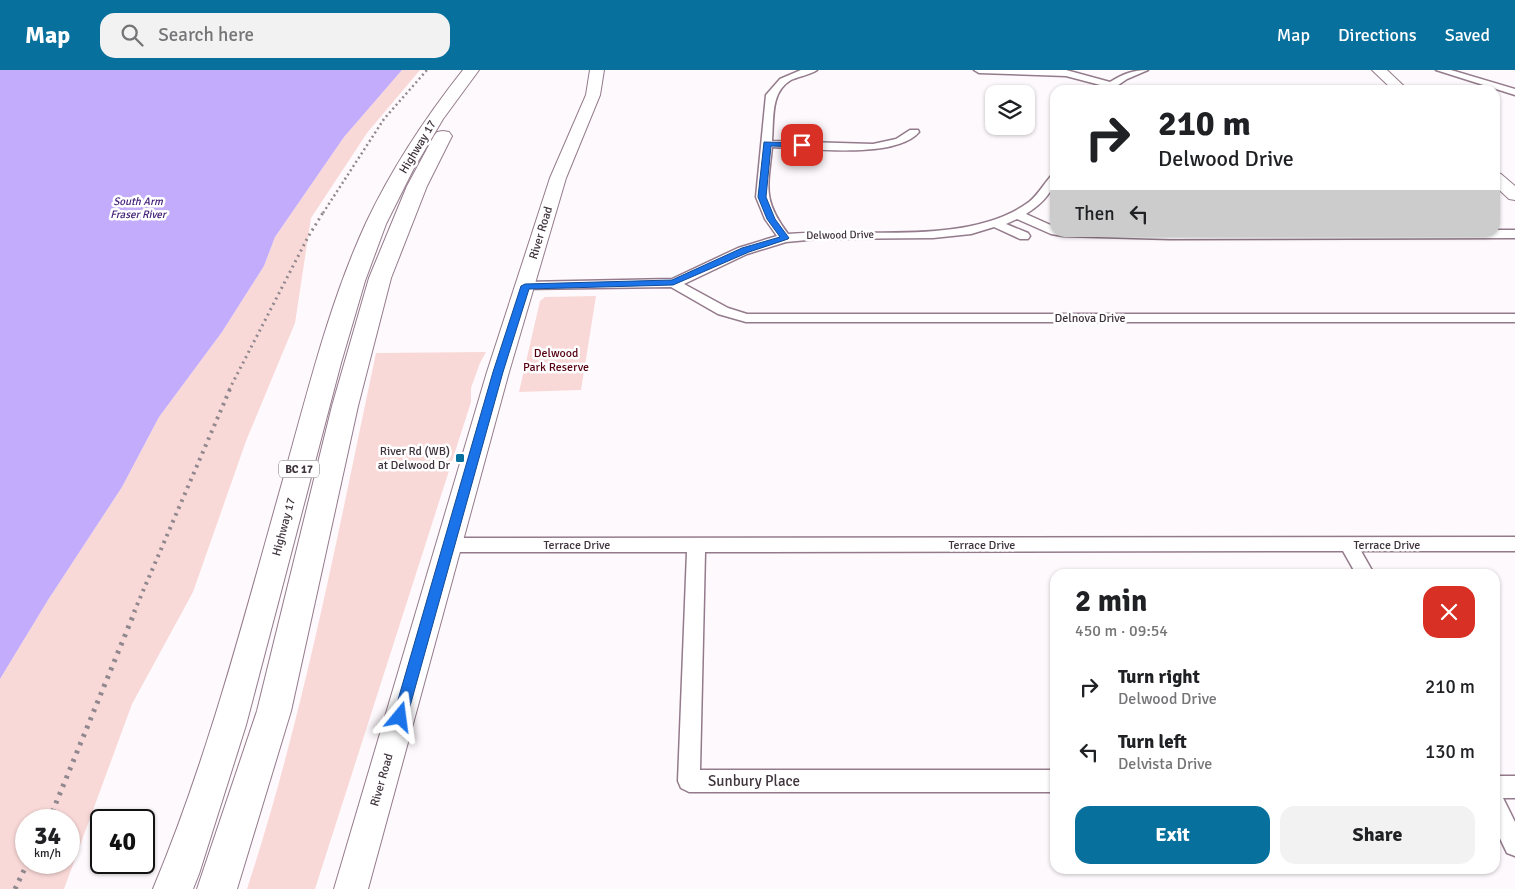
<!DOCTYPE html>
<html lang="en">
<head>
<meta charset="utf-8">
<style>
  :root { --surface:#fff; --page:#f2f2f2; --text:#202124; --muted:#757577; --accent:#07709d }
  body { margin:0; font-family:Signika,sans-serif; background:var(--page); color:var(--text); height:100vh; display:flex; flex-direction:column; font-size:19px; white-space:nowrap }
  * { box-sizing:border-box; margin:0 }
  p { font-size:16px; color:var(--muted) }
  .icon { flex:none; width:28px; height:28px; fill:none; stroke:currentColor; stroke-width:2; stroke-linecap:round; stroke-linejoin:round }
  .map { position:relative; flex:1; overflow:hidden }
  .panel { position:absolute; left:1050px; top:499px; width:450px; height:305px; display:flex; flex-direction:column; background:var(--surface); border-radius:15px; box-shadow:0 1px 4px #0004 }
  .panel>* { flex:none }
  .guide { position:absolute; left:1050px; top:15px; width:450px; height:152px; border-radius:15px; box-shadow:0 1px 4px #0004; background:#fff; color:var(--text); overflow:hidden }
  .buttons { position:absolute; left:985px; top:15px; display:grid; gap:10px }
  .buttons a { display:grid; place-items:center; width:50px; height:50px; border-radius:10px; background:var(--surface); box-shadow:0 1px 4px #0004; font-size:25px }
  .speed { position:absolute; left:15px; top:739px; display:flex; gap:10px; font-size:25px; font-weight:700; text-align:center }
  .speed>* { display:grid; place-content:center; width:65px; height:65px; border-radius:50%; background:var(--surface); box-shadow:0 1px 4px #0004; line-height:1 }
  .speed small { font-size:12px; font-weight:400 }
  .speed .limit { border:2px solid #111; border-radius:8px; background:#fff; color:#111 }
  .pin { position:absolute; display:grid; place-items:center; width:42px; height:42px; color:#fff; margin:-21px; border-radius:10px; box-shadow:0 2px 8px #0006 }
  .me { position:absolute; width:55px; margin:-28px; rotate:16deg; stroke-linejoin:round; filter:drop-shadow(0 0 4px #0008) }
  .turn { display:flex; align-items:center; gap:18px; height:105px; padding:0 25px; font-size:22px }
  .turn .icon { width:65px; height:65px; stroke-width:2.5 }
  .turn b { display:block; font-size:35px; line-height:42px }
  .then { display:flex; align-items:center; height:48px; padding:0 25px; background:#0003; gap:10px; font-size:19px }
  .round { display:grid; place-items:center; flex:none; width:52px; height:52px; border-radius:15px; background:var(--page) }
  .summary { display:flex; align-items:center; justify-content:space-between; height:85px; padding:0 25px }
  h1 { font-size:30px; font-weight:700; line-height:38px }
  .button { display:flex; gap:10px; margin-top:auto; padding:10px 25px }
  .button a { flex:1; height:58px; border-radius:15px; background:var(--accent); color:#fff; font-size:20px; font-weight:700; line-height:58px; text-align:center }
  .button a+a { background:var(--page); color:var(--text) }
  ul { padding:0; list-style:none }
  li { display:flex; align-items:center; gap:15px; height:65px; padding:0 25px }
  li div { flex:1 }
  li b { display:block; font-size:19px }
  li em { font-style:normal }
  header { display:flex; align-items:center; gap:30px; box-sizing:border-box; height:70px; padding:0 25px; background:var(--accent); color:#fff }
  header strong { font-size:24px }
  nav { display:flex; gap:28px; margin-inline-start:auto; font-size:18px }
  .search { width:350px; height:45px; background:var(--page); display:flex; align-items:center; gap:12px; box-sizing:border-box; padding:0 18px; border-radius:15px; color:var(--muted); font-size:19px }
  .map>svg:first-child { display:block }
  .green { fill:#f9d9d8; fill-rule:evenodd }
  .water { fill:#c3acfb }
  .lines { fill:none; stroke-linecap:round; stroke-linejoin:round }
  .street-casing { stroke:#947b8c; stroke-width:3 }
  .secondary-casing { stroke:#947b8c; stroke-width:2 }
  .highway-casing { stroke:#947b8c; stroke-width:2 }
  .street { fill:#fff; fill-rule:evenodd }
  .secondary { fill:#fff; fill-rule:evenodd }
  .highway { fill:#fff; fill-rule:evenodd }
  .rail-far3 { stroke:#90888e; stroke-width:2.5; stroke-dasharray:2 3; stroke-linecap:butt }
  .rail-far2 { stroke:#90888e; stroke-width:3; stroke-dasharray:2 4; stroke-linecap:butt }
  .rail-far1 { stroke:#90888e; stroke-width:4; stroke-dasharray:2.5 5; stroke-linecap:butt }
  .rail { stroke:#90888e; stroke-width:5; stroke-dasharray:3 6; stroke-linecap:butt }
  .route { fill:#1a73e8; stroke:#114b97 }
  .poi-dot { fill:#07709d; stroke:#fff; stroke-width:2 }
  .labels { text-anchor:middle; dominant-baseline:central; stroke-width:5; stroke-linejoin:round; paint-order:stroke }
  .far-water-label { font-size:11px; font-style:italic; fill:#442079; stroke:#fff }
  .far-street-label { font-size:11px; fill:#3f343c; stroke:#fff }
  .shield { fill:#fff; stroke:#797176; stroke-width:1 }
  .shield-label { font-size:11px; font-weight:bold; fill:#3f343c }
  .street-label { font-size:12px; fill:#3f343c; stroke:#fff }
  .park-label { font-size:12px; fill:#560112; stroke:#fff }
  .poi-label { font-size:12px; fill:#3f343c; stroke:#fff; text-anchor:end }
  .near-street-label { font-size:15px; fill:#3f343c; stroke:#fff }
</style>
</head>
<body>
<header>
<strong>Map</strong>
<div class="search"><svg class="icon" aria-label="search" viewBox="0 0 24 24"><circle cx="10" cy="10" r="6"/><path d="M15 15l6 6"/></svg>Search here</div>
<nav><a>Map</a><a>Directions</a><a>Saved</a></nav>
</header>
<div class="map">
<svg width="1515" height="819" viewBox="0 0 1515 819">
  <rect width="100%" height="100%" fill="#fef9fc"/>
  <g class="green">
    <path d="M402,0h18l-53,63 -56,85 -16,105 -49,118 -53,151 -61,112 -68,185h-64v-210l48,-79 74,-113 37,-70 63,-85 42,-66 11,-29 69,-100zM26,750h43v42h-43z"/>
    <polygon points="596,226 581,320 519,322 540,231 545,227"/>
    <path d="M486,282l-6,11 -9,25v14l-156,487h-68c57,-174 91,-357 129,-536z"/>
  </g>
  <polygon class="water" points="0,0 402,0 344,67 275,167 264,196 222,262 159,347 122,417 48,530 0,609"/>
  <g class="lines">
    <g class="street-casing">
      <g id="street">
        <path d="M801,0h16c-7,5 -18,6 -26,10 -21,12 -17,39 -19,61l101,3 23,-5 14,-9h8l1,2c-24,28 -112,16 -147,15 -4,41 -10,52 16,87 72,-6 182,12 241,-32 8,-6 15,-18 22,-26l4,-1c0,17 -15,30 -29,39l29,13v5h440v-2h20v8l-345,1 -107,-3 -12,-2 -34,-15 -11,5 22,9 2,3 -2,3h-8l-26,-12 -23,7 -38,4 -115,1 -32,3 -39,12 -63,30 44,24 19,6h768v8h-769l-28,-8 -47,-27 -151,2 -2,-3 7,-4 147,-3 66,-31 39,-12 -12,-17 -9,-22 10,-102 14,-16z"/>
        <path d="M974,0h92l44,12c13,-8 23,-12 38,-12l-21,9 -16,11h-11l4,-4 -38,-10 -87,-3z"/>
        <polygon points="1436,0 1451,0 1515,19 1515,25"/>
        <polygon points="1515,467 1515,481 1361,481 1374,504 1356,504 1343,481 705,482 700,700 1055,700 1055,722 689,722 681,718 678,711 687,482 449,482 443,480 440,475 443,470 449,468"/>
        <polygon points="1495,706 1515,706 1515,728 1503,728 1515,752 1515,786 1507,783 1495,758"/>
      </g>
    </g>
    <g class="secondary-casing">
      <g id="secondary">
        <polygon points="590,0 604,0 600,25 566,108 509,302 368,819 334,819 487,302 550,108 586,25"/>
        <polygon points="1372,0 1387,0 1408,20 1393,20"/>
        <polygon points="1495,102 1501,104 1515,116 1515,130 1509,129 1495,116"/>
      </g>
    </g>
    <g class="highway-casing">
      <g id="highway">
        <path d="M463,0h16l-36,49 -30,51 -27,54 -21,57 -24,82 -95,362 -47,149 -6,15h-40c56,-134 92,-275 131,-413 24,-85 45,-173 82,-253 26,-55 59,-105 97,-153z"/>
        <polygon points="443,61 449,62 452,66 427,116 391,208 358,336 291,641 237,819 197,819 257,641 332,336 369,208 407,116 434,66 437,62"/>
      </g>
    </g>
    <use href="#street" class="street"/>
    <use href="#secondary" class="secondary"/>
    <use href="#highway" class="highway"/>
    <polyline class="rail-far3" points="323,143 384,49 427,0"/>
    <polyline class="rail-far2" points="229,320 308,167 324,141"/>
    <polyline class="rail-far1" points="134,542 230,319"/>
    <g class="rail">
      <polyline points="49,750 135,541"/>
      <polyline points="15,819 28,792"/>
    </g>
  </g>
  <polygon class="route" points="764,72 802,73 806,75 802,77 771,76 766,127 775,149 789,168 788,169 749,182 673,215 529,219 503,302 407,647 405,652 400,654 395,652 393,647 493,302 521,216 525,214 672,210 742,178 780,167 767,149 758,127"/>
  <rect class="poi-dot" x="455" y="383" width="10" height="10" rx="2.5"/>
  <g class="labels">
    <g class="far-water-label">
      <text x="138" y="131">South Arm<tspan x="138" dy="13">Fraser River</tspan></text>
    </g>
    <g class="far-street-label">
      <text transform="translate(840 165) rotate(-1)">Delwood Drive</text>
    </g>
    <rect class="shield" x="279" y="390.5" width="40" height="17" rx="4"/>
    <g class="shield-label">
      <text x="299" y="399">BC 17</text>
    </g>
    <g class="street-label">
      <text transform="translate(418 77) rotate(-59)">Highway 17</text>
      <text transform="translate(541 163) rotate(-73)">River Road</text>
      <text x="1090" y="248">Delnova Drive</text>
      <text transform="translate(284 457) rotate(-75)">Highway 17</text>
      <text x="577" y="475">Terrace Drive</text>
      <text x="982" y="475">Terrace Drive</text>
      <text x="1387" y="475">Terrace Drive</text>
      <text transform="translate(382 710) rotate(-74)">River Road</text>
    </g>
    <g class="park-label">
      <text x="556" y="283">Delwood<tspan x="556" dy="14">Park Reserve</tspan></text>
    </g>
    <g class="poi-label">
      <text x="450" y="381">River Rd (WB)<tspan x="450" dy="14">at Delwood Dr</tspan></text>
    </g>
    <g class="near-street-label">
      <text x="754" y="711">Sunbury Place</text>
    </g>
  </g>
</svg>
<div class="buttons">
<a><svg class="icon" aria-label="layers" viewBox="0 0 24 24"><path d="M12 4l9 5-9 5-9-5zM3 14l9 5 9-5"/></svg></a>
</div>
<div class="speed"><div>34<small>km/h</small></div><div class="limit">40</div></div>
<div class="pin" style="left:802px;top:75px;background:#d93025"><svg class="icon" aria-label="arrive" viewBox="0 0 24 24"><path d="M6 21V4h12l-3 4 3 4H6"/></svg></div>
<svg class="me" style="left:400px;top:647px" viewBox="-20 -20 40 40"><path d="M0-17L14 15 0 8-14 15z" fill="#1a73e8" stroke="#fff" stroke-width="4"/></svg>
<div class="guide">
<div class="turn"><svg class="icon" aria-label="right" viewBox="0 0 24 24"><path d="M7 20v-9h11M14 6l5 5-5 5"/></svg><div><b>210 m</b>Delwood Drive</div></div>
<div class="then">Then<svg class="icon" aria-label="left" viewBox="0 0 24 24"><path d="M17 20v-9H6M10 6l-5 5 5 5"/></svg></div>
</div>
<section class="panel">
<div class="summary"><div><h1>2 min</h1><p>450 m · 09:54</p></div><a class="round" style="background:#d93025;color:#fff"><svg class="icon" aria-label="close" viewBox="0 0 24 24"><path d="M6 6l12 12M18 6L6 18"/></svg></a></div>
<ul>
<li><svg class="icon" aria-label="right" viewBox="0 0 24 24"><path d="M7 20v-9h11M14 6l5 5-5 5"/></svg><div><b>Turn right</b><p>Delwood Drive</p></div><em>210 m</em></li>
<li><svg class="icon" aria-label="left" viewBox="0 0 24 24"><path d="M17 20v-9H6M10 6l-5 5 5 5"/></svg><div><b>Turn left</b><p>Delvista Drive</p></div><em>130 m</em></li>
</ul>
<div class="button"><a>Exit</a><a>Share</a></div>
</section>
</div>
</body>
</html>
